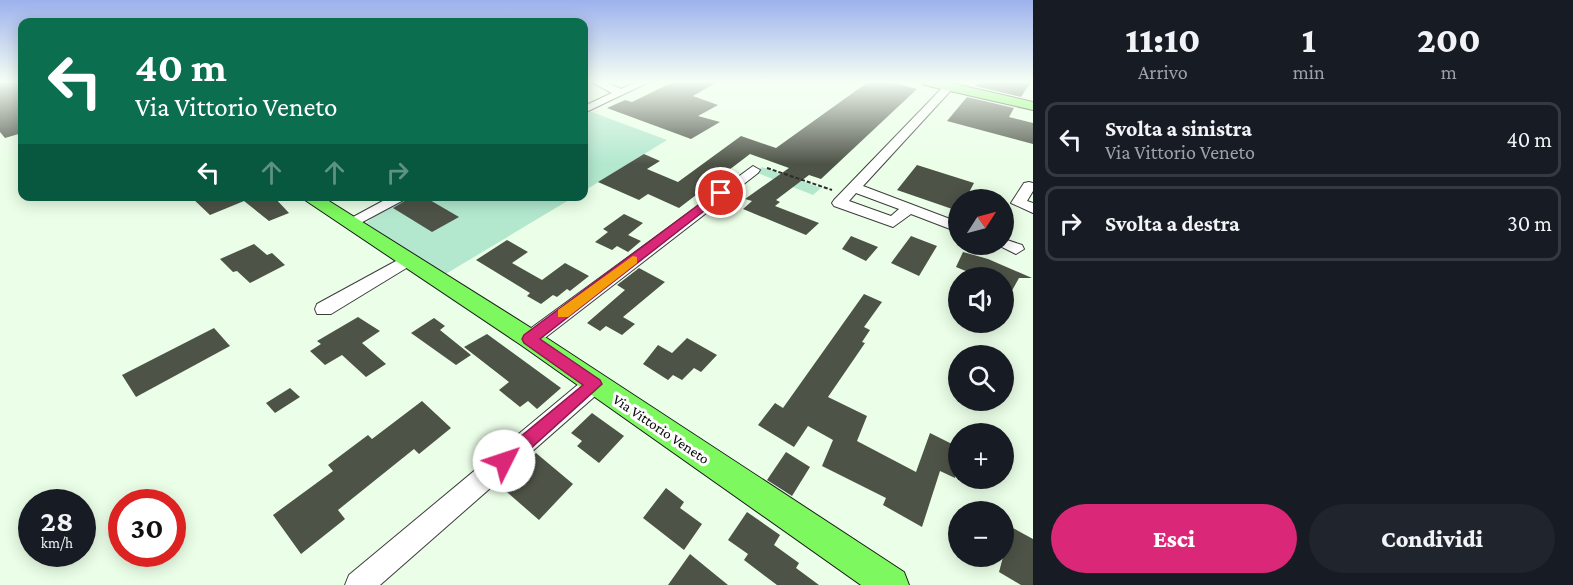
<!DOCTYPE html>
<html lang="it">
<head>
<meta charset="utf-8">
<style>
  :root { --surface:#171b24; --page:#20242c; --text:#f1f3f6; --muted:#9ea1a6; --line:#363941; --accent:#db2777 }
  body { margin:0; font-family:"Crimson Pro",serif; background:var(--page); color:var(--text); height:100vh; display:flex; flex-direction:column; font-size:22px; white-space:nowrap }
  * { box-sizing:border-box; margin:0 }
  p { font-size:20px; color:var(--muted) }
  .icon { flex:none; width:33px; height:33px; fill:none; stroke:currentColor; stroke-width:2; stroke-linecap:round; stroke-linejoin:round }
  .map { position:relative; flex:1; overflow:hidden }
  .drawer { display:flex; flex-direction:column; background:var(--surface); width:540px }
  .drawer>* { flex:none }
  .top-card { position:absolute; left:18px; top:18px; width:570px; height:183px; border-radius:12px; box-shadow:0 3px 15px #0003; background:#0b6e4f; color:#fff; overflow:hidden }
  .needle { width:39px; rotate:54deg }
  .controls { position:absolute; left:948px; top:189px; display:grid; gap:12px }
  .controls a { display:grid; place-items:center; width:66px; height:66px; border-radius:50%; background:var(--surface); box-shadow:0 3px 15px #0003; font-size:30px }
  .speed { position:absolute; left:18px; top:489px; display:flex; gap:12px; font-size:30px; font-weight:700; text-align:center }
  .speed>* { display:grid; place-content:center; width:78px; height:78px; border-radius:50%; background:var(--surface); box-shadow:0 3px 15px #0003; line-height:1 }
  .speed small { font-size:15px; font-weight:400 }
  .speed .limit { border:9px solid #d22; background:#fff; color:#111 }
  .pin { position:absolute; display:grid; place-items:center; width:51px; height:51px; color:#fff; margin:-26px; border:3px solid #fff; border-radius:50%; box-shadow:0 2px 6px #0007 }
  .me { position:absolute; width:66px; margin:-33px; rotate:49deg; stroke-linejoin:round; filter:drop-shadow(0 0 4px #0008) }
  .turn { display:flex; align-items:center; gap:21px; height:126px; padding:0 18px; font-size:27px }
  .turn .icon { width:78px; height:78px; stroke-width:2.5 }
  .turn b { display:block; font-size:42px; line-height:51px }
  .lanes { display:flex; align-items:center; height:57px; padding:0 18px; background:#0003; justify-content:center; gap:30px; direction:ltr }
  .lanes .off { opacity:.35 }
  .eta { display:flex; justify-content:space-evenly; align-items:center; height:102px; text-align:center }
  .eta b { font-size:36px; font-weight:800; line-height:42px }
  .cta { display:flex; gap:12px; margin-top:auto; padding:12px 18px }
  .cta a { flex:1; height:69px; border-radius:36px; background:var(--accent); color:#fff; font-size:24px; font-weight:800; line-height:69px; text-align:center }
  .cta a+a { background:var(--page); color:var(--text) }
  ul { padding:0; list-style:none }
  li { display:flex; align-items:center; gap:18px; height:75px; margin:0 12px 9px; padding:0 6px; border:3px solid var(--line); border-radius:12px }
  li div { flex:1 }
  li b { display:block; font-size:22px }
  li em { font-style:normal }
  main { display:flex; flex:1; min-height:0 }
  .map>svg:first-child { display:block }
  .green { fill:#b3e8cf }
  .building { fill:#4e5347 }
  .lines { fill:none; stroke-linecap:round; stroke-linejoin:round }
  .minor-casing { stroke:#3d3d3d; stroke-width:2 }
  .major-casing { stroke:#1b1b1b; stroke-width:2 }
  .path { stroke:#2c2c2c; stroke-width:2; stroke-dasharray:4 2; stroke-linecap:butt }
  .minor { fill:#fff; fill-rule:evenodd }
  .major { fill:#7df85f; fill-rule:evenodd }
  .route { fill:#db2777; stroke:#8e194d; stroke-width:1.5 }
  .slow { fill:#f59e0b }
  .labels { text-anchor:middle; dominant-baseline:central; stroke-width:6; stroke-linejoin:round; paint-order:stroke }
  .street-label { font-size:15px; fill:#0a0a0a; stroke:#fff }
</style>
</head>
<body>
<main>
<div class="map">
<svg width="1033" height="585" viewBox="0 0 1033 585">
  <rect width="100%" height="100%" fill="#ebffe8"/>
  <g class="green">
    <polygon points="589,111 667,140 584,191 584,114"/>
    <polygon points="762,167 821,188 813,195 755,172"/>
    <polygon points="413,197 574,197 444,275 366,223 380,212"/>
  </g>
  <g class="building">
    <polygon points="0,82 22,82 22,133 5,138 0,132"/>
    <polygon points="673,82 717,82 693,96 718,105 698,116 720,122 691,139 607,108 625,100 632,102"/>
    <polygon points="868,82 891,82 917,89 821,179 809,175 776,200 780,202 775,206 819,223 806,235 743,209 752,201 745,199 789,168 750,154 679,208 648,194 639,200 598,182 644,154 660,161 647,169 678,182 741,136 776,148"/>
    <polygon points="979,82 1031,82 1021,97 975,86"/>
    <polygon points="967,97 1014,108 1009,117 1033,123 1033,144 947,121"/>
    <polygon points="917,165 974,183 965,200 958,200 958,211 897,190"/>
    <polygon points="190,196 273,196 289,213 269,221 244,201 210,215"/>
    <polygon points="413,196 423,196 459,217 432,232 393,208"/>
    <polygon points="624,214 643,223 628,235 641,241 628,252 617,246 612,250 595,242 608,232 603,229"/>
    <polygon points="851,236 878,247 866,261 842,249"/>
    <polygon points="911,236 937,246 919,276 891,263"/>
    <polygon points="507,240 528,252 512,263 542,280 565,263 589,276 570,291 567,289 557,297 553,295 541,304 527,296 530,293 476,260"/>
    <polygon points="254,244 267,255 272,253 285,265 250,283 237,271 233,272 220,259"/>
    <polygon points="963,252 988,259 1032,278 1019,278 1004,305 1004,278 983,278 956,267"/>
    <polygon points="639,268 665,282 623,317 635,324 622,335 606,326 600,331 587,323 625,290 617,285"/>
    <polygon points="864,294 882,302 864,327 870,330 862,342 865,343 828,397 867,416 857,441 916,472 930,433 958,447 958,467 955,478 940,471 922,527 883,505 886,498 822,466 833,440 808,426 794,447 758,425 775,403 783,408"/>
    <polygon points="358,317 380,331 362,343 386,364 366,377 342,355 325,365 310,351 321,344 317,341"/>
    <polygon points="434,318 445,326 440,330 471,355 456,365 411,333"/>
    <polygon points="214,328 230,346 136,397 122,375"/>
    <polygon points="487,334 561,388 537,409 528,401 520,407 499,390 509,382 464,347"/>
    <polygon points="687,338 717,355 701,372 694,368 682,380 673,375 668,380 643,364 658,345 672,353"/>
    <polygon points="290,388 300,397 275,413 266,403"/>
    <polygon points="422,401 451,428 419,454 414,449 338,510 345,519 301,554 273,515 333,471 328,465 368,435 372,439"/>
    <polygon points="592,413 624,436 599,463 577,446 582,441 571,433"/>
    <polygon points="786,452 810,467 792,496 767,480"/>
    <polygon points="536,453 573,484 539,520 501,487"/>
    <polygon points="666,488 684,502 680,508 702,524 684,550 643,518"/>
    <polygon points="747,512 780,535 774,545 799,563 796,568 819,585 777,585 744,560 748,554 728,540"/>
    <polygon points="1011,527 1033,539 1033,585 1021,585 999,572"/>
    <polygon points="690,554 728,585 668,585"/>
  </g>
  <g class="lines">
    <g class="minor-casing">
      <g id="minor">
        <polygon points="591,82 605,82 621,89 636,82 649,82 584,113 584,106 612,93"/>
        <path d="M945,85l9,2 -91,99 95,36v10l-47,-18 -18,13 -59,-21 -2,-3 2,-3zM856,193l43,16 -8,7 -42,-15z"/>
        <polygon points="753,166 760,170 758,173 537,344 530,346 523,344 520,339 523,334"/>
        <polygon points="1029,182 1033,183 1033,191 1027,201 1033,203 1033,213 1011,203 1024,183"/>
        <polygon points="392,196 411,196 355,226 345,226 342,223"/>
        <polygon points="1004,239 1022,245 1024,249 1016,254 996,244 1004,244"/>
        <polygon points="407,255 413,256 415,260 413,264 331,314 317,314 315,309 317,304"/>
        <polygon points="594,376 602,378 605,384 602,390 380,585 345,585 349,575 586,378"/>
      </g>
    </g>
    <g class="major-casing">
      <g id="major">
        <polygon points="922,82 946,82 1033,102 1033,110 924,85"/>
        <polygon points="299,196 321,196 539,333 904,572 909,585 861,585 521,345"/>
      </g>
    </g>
    <polyline class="path" points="767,168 832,190"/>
    <use href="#minor" class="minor"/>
    <use href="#major" class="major"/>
  </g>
  <linearGradient id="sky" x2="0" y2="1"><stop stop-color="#9db1ed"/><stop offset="0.5" stop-color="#f6fff5"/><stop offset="1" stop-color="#f6fff5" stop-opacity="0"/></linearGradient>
  <rect width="1033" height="164" fill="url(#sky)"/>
  <polygon class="route" points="717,191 727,193 540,339 600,380 602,384 510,467 504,470 497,467 495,461 497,456 583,385 524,343 522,339 524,335"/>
  <polygon class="slow" points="633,256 637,257 637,263 568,317 558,317 558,310"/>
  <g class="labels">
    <g class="street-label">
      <text transform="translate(661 429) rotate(34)">Via Vittorio Veneto</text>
    </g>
  </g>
</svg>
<div class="controls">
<a><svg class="needle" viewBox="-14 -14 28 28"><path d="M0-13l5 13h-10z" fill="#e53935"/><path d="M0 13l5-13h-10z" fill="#9ea1a6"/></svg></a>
<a><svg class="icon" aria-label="sound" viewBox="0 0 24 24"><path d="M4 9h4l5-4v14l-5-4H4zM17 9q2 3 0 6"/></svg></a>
<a><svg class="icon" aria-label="search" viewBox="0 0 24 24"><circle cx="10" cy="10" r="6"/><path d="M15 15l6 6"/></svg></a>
<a>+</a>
<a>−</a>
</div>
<div class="speed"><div>28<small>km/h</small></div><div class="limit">30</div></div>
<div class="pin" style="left:721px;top:193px;background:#d93025"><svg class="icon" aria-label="arrive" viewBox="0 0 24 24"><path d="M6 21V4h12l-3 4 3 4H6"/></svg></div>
<svg class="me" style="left:504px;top:461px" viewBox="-20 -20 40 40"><circle r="19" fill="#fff"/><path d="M0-13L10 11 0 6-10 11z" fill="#db2777"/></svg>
<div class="top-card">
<div class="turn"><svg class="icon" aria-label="left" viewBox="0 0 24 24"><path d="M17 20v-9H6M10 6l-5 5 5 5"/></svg><div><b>40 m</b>Via Vittorio Veneto</div></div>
<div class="lanes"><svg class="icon" aria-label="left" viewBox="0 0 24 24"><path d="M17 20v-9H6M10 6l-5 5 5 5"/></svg><svg class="icon off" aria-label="ahead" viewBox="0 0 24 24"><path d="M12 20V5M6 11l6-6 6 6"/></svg><svg class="icon off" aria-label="ahead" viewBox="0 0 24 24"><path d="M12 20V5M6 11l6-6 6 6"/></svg><svg class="icon off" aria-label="right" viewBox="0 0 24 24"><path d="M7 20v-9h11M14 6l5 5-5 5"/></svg></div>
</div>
</div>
<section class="drawer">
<div class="eta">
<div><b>11:10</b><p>Arrivo</p></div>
<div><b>1</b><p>min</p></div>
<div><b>200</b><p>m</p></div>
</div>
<ul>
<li><svg class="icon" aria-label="left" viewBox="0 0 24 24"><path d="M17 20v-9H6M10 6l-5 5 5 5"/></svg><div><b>Svolta a sinistra</b><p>Via Vittorio Veneto</p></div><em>40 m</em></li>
<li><svg class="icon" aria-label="right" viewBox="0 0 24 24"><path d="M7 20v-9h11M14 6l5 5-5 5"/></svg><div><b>Svolta a destra</b></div><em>30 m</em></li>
</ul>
<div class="cta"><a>Esci</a><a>Condividi</a></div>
</section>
</main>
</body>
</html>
